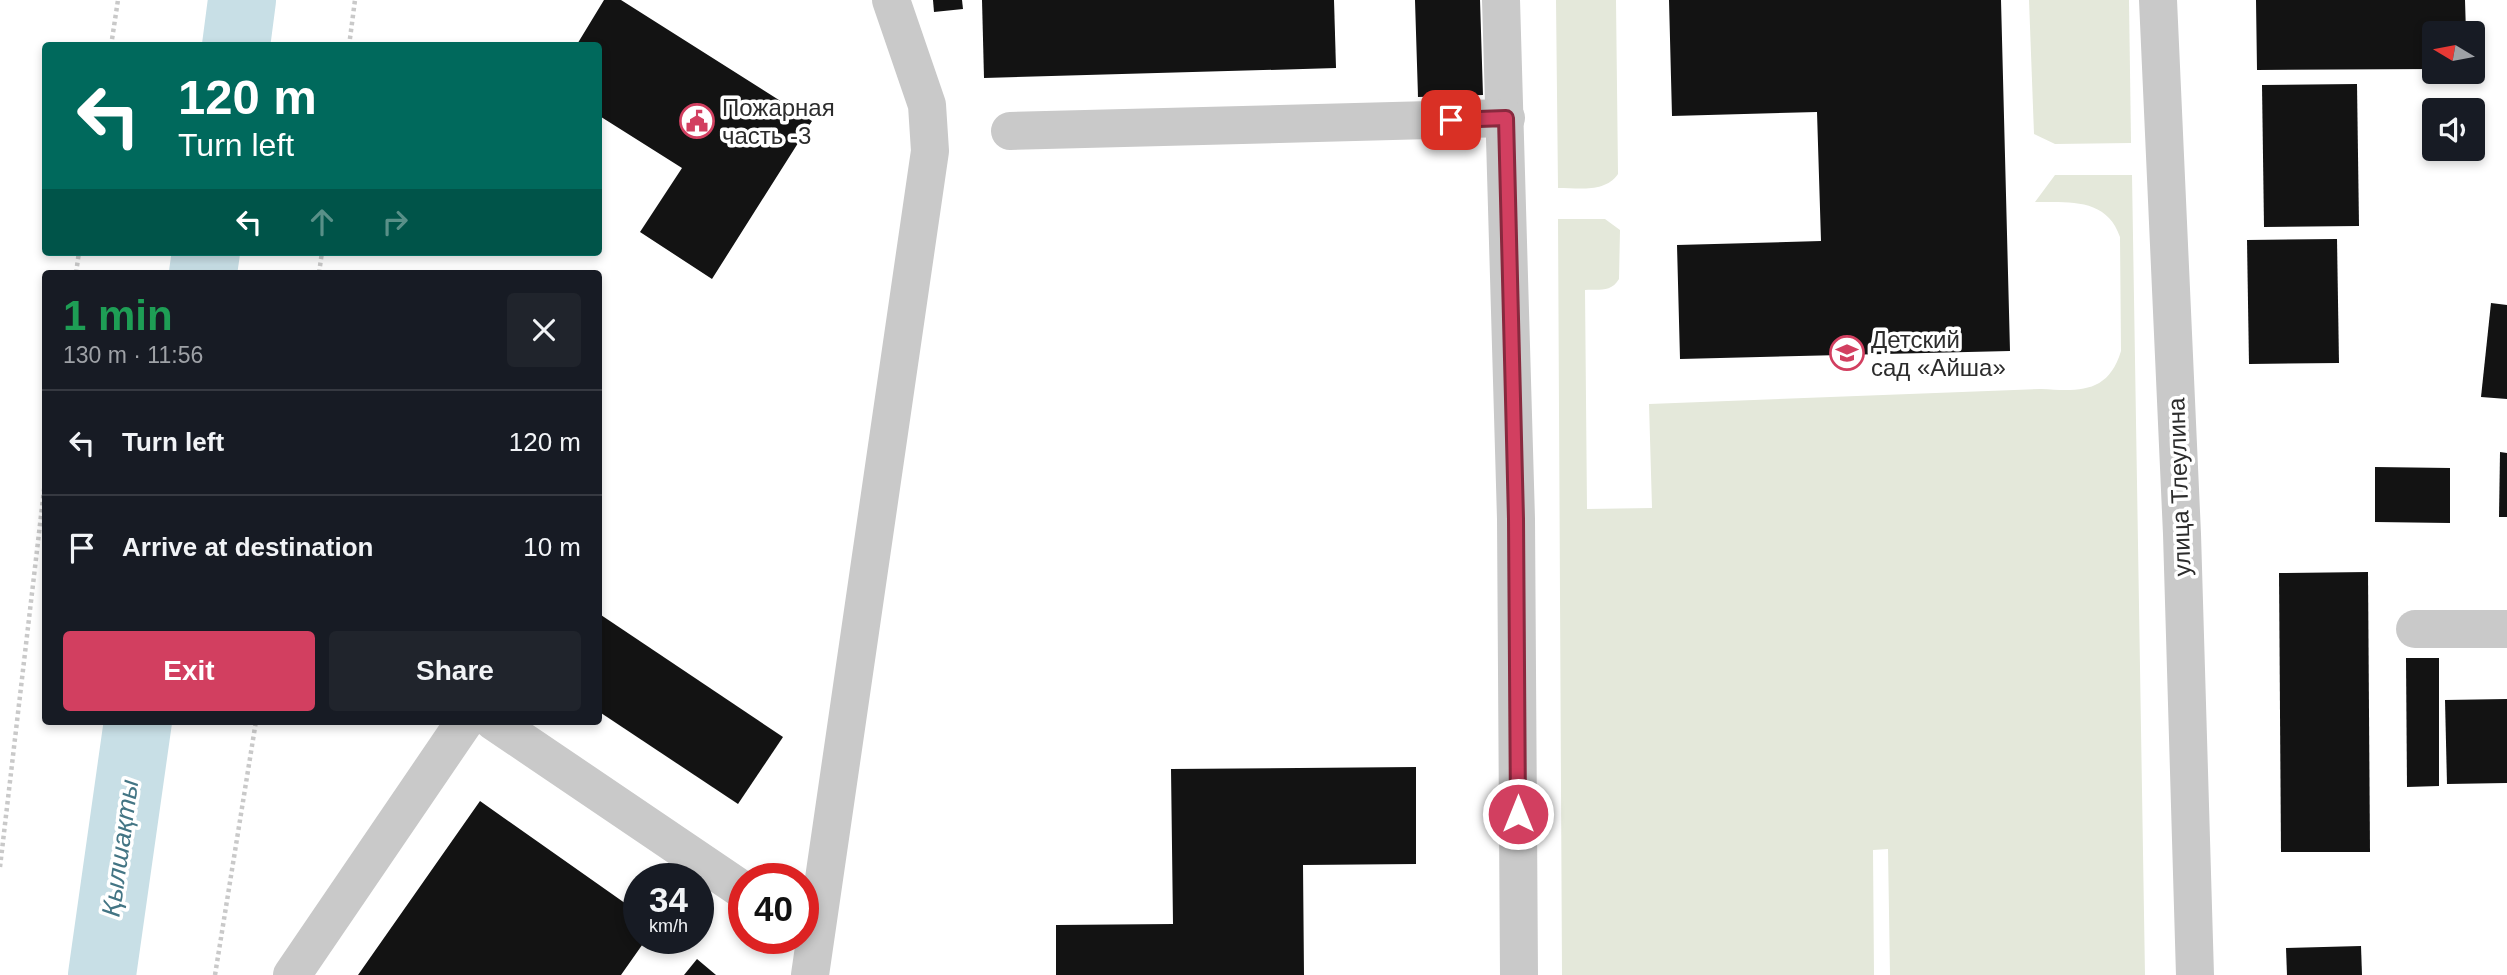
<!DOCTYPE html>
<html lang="en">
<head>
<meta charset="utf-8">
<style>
  :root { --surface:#171b24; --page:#20242c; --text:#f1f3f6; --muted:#9ea1a6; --line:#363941; --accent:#d23f60 }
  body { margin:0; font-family:Arial,sans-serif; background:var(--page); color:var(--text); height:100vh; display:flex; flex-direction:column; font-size:26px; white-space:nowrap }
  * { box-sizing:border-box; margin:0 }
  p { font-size:23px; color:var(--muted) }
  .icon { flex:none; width:38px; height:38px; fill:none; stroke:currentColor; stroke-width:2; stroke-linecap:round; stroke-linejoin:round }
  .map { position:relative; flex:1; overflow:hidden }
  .sheet { position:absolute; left:42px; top:270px; width:560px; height:455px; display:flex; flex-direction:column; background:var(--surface); border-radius:7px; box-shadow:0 4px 10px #0003 }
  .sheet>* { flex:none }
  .hud { position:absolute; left:42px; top:42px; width:560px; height:214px; border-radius:7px; box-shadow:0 4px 10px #0003; background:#00695c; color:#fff; overflow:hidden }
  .needle { width:46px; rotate:280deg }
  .buttons { position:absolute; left:2422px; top:21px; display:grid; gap:14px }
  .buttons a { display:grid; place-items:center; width:63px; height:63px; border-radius:7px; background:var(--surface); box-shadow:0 4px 10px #0003; font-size:35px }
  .speed { position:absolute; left:623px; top:863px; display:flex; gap:14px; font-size:35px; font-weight:700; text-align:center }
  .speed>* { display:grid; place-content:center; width:91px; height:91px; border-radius:50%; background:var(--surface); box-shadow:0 4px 10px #0003; line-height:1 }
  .speed small { font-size:18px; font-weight:400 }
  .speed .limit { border:10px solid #d22; background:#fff; color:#111 }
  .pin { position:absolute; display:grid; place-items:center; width:60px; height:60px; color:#fff; margin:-30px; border-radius:14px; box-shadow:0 4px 10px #0006 }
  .me { position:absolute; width:77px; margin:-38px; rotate:0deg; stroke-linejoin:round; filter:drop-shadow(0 0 5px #0008) }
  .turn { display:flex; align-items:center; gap:24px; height:147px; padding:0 21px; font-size:32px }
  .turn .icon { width:91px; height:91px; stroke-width:2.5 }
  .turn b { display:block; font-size:49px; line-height:60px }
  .lanes { display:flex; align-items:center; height:66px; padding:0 21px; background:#0003; justify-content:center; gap:35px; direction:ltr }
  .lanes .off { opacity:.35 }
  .round { display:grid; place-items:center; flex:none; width:74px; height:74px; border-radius:7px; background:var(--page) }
  .summary { display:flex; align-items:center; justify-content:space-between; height:119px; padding:0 21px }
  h1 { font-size:42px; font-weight:600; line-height:52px; color:#1e9e55 }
  .action { display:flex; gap:14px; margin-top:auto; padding:14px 21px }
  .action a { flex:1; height:80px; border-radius:7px; background:var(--accent); color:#fff; font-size:28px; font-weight:600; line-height:80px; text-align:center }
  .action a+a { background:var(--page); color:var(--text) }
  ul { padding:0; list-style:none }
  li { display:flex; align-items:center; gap:21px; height:105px; padding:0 21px; border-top:2px solid var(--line) }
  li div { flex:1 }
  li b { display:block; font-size:26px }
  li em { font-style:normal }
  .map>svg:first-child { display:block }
  .green { fill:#e4e8da }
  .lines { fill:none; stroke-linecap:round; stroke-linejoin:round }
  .river { stroke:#c8dfe6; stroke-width:68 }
  .building { fill:#131313 }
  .path { stroke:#c9c9c9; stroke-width:4.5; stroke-dasharray:3.5 3.5; stroke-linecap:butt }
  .minor { stroke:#c9c9c9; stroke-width:38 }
  .route-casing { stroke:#88293e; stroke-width:18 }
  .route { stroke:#d23f60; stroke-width:12 }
  .labels { text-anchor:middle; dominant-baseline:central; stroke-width:7; stroke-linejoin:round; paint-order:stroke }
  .poi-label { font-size:24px; fill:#2c2c2c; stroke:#fff; text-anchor:start }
  .street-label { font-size:24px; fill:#2c2c2c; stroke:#fff }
  .water-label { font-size:26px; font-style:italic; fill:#437584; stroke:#fff }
</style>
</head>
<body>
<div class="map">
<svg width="2507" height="975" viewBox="0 0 2507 975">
  <rect width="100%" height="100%" fill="#fff"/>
  <g class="green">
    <path d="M1556,0h60l2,174c-13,19 -39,14 -60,14z"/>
    <polygon points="2029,0 2129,0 2131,143 2055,144 2034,134"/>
    <path d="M2055,175h77l13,800h-255l-2,-126 -15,1 1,125h-312l-4,-756h47l15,11 -1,49c-8,14 -21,10 -34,11l2,219 65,-1 -3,-104 392,-15c38,2 67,5 80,-38l-1,-114c-13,-39 -50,-35 -85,-35z"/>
  </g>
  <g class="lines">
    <g class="river">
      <polyline points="236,46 242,0"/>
      <polyline points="203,273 206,252"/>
      <polyline points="102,975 138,721"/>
    </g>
  </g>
  <g class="building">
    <polygon points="604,0 621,0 812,121 712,279 640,232 682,168 598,115 598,46 576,46"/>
    <polygon points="933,0 962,0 963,9 934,12"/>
    <polygon points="982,0 1334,0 1336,68 984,78"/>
    <polygon points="1415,0 1480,0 1483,95 1418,97"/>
    <polygon points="1669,0 2001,0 2010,351 1680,359 1677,245 1821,241 1817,112 1672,116"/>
    <polygon points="2256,0 2465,0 2466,33 2434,33 2434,69 2257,70"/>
    <polygon points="2357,84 2359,226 2264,227 2262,85"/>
    <polygon points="2337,239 2339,363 2249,364 2247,240"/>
    <polygon points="2491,303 2507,305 2507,399 2481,397"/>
    <polygon points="2500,452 2507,453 2507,517 2499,517"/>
    <polygon points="2375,467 2450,468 2450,523 2375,522"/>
    <polygon points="2368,572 2370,852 2281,852 2279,573"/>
    <polygon points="598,613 783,737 738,804 598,711"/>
    <polygon points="2406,658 2439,658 2439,786 2407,787"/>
    <polygon points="2507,699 2507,783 2447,784 2445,700"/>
    <polygon points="1416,767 1416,864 1303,865 1304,975 1056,975 1056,925 1173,924 1171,769"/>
    <polygon points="480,801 639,913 639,938 647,938 621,975 358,975"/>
    <polygon points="2361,946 2362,975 2287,975 2286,948"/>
    <polygon points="697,959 716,975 684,975"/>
  </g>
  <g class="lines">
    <g class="path">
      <polyline points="111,46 118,0"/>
      <polyline points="349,46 355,0"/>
      <polyline points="76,273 79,252"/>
      <polyline points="319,273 322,252"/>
      <polyline points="0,867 46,473"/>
      <polyline points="215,975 256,721"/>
    </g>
    <g class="minor">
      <polyline points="1501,0 1516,519 1519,975"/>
      <polyline points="2158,0 2182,534 2195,975"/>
      <polyline points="1010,131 1506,118"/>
      <polyline points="2415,629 2507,629"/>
      <polyline points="493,721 744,891"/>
      <polyline points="292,975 465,721"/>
      <polyline points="810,975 930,151 927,105 891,0"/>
    </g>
  </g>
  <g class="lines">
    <g class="route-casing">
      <polyline id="route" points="1451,120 1506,118 1516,519 1518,814"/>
    </g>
    <use href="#route" class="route"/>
  </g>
  <defs>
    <g id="civic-ring" transform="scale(1.75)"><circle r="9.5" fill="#fff" stroke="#d23f60" stroke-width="1.5"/><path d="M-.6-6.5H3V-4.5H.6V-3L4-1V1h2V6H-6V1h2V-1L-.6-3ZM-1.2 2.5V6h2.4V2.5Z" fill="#d23f60"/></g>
    <g id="school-ring" transform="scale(1.75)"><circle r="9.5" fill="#fff" stroke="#d23f60" stroke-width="1.5"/><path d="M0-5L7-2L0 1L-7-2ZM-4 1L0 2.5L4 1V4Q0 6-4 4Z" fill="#d23f60"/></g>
  </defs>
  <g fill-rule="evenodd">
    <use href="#civic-ring" x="697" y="121"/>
    <use href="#school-ring" x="1847" y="353"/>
  </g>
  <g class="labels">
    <g class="poi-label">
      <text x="722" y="107">Пожарная<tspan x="722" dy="28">часть -3</tspan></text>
      <text x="1871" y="339">Детский<tspan x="1871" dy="28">сад «Айша»</tspan></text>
    </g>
    <g class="street-label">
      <text transform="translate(2179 487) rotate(-92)">улица Тлеулина</text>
    </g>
    <g class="water-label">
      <text transform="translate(120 848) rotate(-82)">Қылшақты</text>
    </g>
  </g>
</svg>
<div class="buttons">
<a><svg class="needle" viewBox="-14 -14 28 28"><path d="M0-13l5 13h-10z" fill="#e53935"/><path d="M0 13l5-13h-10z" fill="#9ea1a6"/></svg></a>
<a><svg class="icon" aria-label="sound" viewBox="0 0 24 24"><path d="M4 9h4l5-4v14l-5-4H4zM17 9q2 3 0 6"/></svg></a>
</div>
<div class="speed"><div>34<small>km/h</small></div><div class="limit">40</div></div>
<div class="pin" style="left:1451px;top:120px;background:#d93025"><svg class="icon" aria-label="arrive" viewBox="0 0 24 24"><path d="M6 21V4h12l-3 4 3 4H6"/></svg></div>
<svg class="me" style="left:1518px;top:814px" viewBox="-20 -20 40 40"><circle r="17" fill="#d23f60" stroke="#fff" stroke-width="3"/><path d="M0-11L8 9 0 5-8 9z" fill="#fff"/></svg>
<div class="hud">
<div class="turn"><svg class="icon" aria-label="left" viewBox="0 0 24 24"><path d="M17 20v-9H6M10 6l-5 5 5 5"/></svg><div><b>120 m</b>Turn left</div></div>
<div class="lanes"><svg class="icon" aria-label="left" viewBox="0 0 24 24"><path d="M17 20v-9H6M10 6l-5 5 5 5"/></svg><svg class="icon off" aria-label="ahead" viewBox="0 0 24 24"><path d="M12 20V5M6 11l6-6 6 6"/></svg><svg class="icon off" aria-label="right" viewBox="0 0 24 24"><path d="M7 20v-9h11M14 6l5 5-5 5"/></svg></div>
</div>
<section class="sheet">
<div class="summary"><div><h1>1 min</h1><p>130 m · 11:56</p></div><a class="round"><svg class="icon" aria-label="close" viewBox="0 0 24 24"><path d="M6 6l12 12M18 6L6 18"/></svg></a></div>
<ul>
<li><svg class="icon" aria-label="left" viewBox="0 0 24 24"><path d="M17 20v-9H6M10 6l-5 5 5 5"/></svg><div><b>Turn left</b></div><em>120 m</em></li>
<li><svg class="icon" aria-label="arrive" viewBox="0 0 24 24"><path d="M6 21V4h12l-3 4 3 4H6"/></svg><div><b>Arrive at destination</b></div><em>10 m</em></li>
</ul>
<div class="action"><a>Exit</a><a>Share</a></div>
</section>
</div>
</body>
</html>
